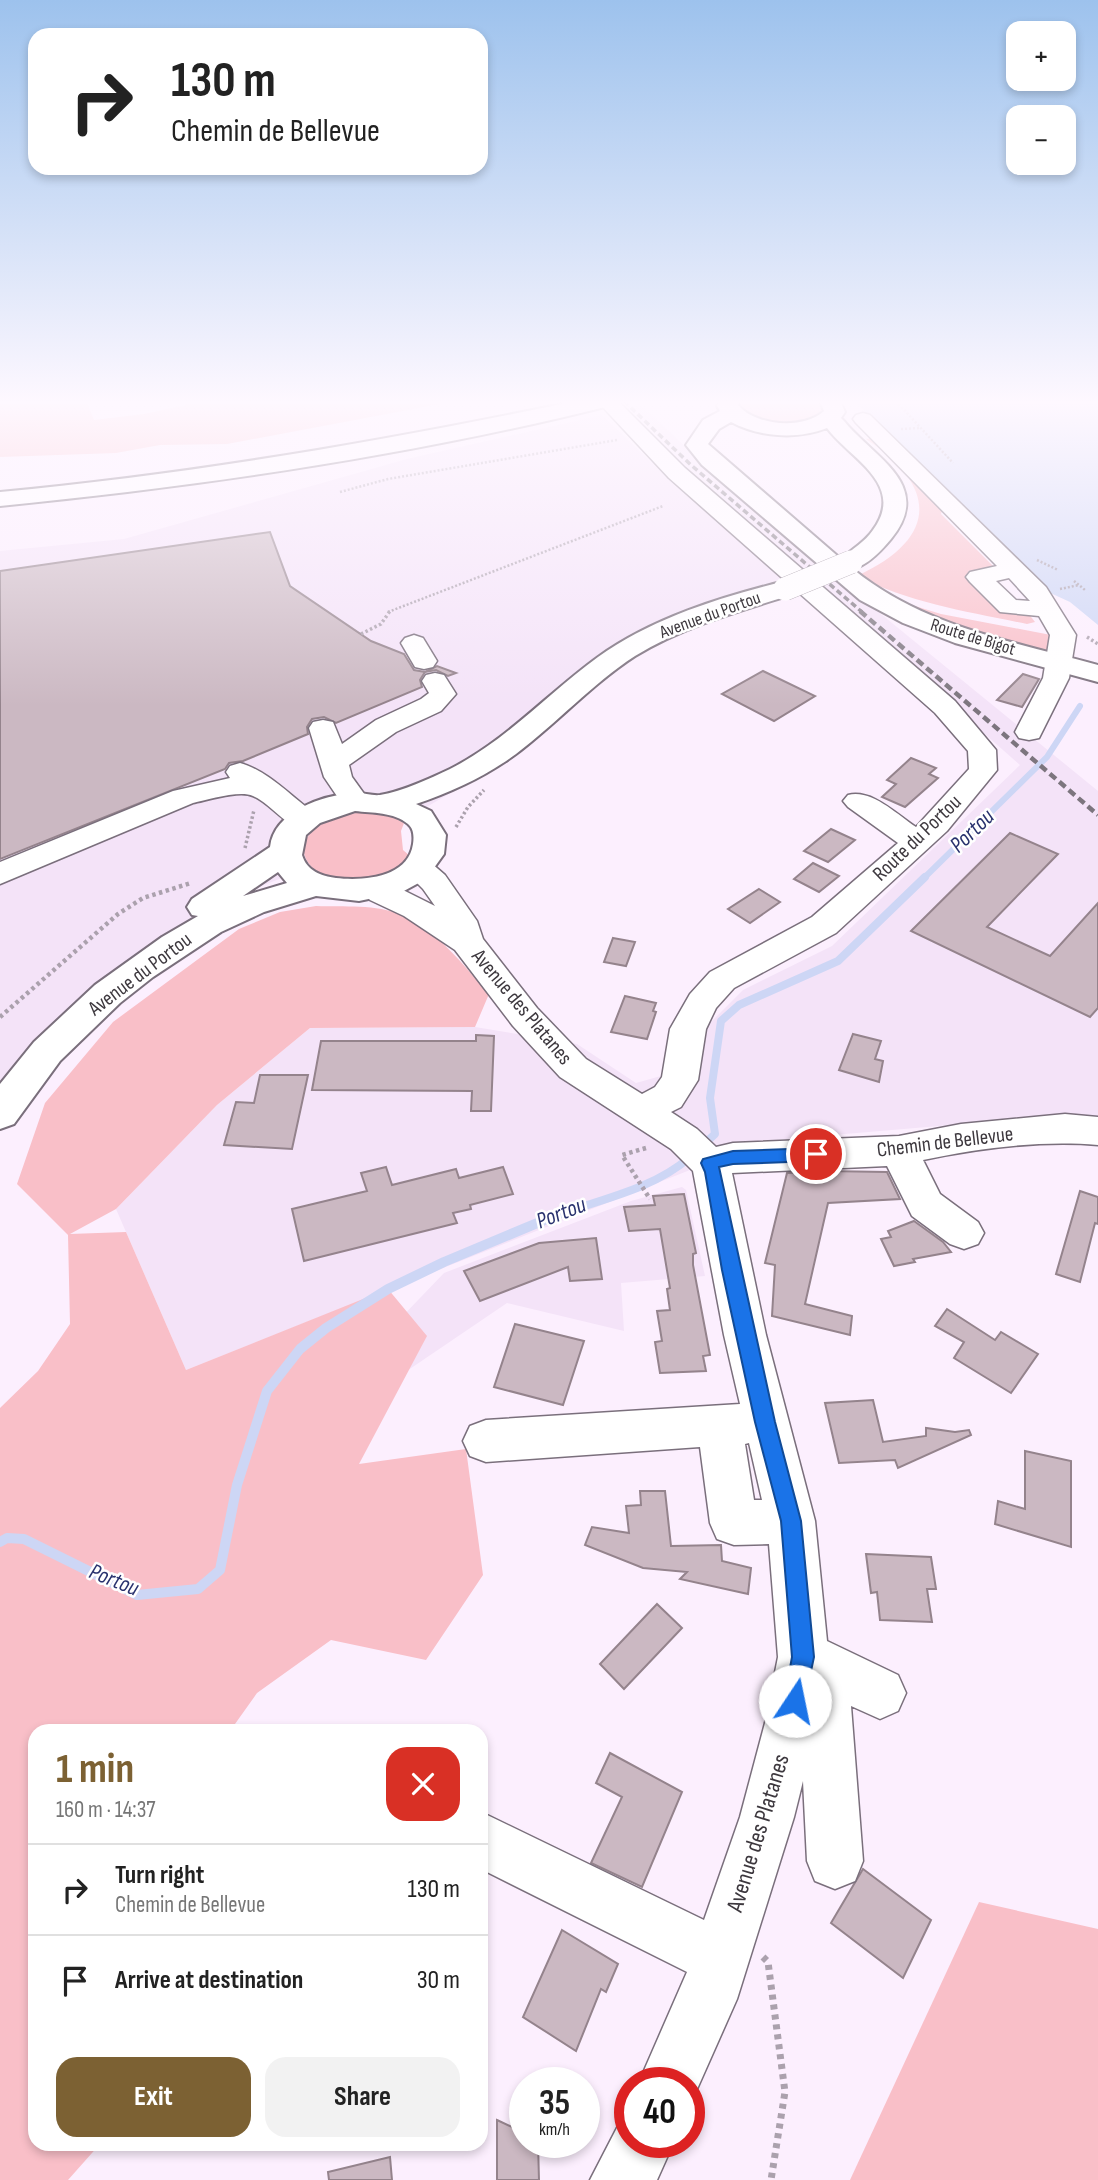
<!DOCTYPE html>
<html lang="en">
<head>
<meta charset="utf-8">
<style>
  :root { --surface:#fff; --page:#f2f2f2; --text:#222; --muted:#767676; --line:#e0e0e0; --accent:#7c6133 }
  body { margin:0; font-family:"Sofia Sans Condensed",sans-serif; background:var(--page); color:var(--text); height:100vh; display:flex; flex-direction:column; font-size:26px; white-space:nowrap }
  * { box-sizing:border-box; margin:0 }
  p { font-size:23px; color:var(--muted) }
  .icon { flex:none; width:38px; height:38px; fill:none; stroke:currentColor; stroke-width:2; stroke-linecap:round; stroke-linejoin:round }
  .map { position:relative; flex:1; overflow:hidden }
  .sheet { position:absolute; left:28px; top:1724px; width:460px; height:427px; display:flex; flex-direction:column; background:var(--surface); border-radius:21px; box-shadow:0 4px 10px #0003 }
  .sheet>* { flex:none }
  .top-card { position:absolute; left:28px; top:28px; width:460px; height:147px; border-radius:21px; box-shadow:0 4px 10px #0003; background:#fff; color:var(--text); overflow:hidden }
  .buttons { position:absolute; left:1006px; top:21px; display:grid; gap:14px }
  .buttons a { display:grid; place-items:center; width:70px; height:70px; border-radius:14px; background:var(--surface); box-shadow:0 4px 10px #0003; font-size:35px }
  .speed { position:absolute; left:509px; top:2067px; display:flex; gap:14px; font-size:35px; font-weight:700; text-align:center }
  .speed>* { display:grid; place-content:center; width:91px; height:91px; border-radius:50%; background:var(--surface); box-shadow:0 4px 10px #0003; line-height:1 }
  .speed small { font-size:18px; font-weight:400 }
  .speed .limit { border:10px solid #d22; background:#fff; color:#111 }
  .pin { position:absolute; display:grid; place-items:center; width:60px; height:60px; color:#fff; margin:-30px; border:4px solid #fff; border-radius:50%; box-shadow:0 2px 7px #0007 }
  .me { position:absolute; width:77px; margin:-38px; rotate:11deg; stroke-linejoin:round; filter:drop-shadow(0 0 5px #0008) }
  .turn { display:flex; align-items:center; gap:24px; height:147px; padding:0 28px; font-size:32px }
  .turn .icon { width:91px; height:91px; stroke-width:2.5 }
  .turn b { display:block; font-size:49px; line-height:60px }
  .round { display:grid; place-items:center; flex:none; width:74px; height:74px; border-radius:21px; background:var(--page) }
  .head { display:flex; align-items:center; justify-content:space-between; height:119px; padding:0 28px }
  h1 { font-size:42px; font-weight:700; line-height:52px; color:var(--accent) }
  .button { display:flex; gap:14px; margin-top:auto; padding:14px 28px }
  .button a { flex:1; height:80px; border-radius:21px; background:var(--accent); color:#fff; font-size:28px; font-weight:700; line-height:80px; text-align:center }
  .button a+a { background:var(--page); color:var(--text) }
  ul { padding:0; list-style:none }
  li { display:flex; align-items:center; gap:21px; height:91px; padding:0 28px; border-top:2px solid var(--line) }
  li div { flex:1 }
  li b { display:block; font-size:26px }
  li em { font-style:normal }
  .map>svg:first-child { display:block }
  .built { fill:#f4e3f8 }
  .green { fill:#f9bfc8 }
  .water { fill:#cdd6f5 }
  .lines { fill:none; stroke-linecap:round; stroke-linejoin:round }
  .stream-far2 { stroke:#cdd6f5; stroke-width:6 }
  .stream-far1 { stroke:#cdd6f5; stroke-width:8 }
  .stream { stroke:#cdd6f5; stroke-width:10 }
  .building { fill:#cbb8c2; stroke:#94838c; stroke-width:2 }
  .minor-casing { stroke:#7a6f7c; stroke-width:3 }
  .major-casing { stroke:#7a6f7c; stroke-width:4 }
  .highway-casing { stroke:#7a6f7c; stroke-width:4 }
  .path-far3 { stroke:#aba1ad; stroke-width:2.5; stroke-dasharray:2 2; stroke-linecap:butt }
  .path-far2 { stroke:#aba1ad; stroke-width:3.5; stroke-dasharray:2.5 2.5; stroke-linecap:butt }
  .path-far1 { stroke:#aba1ad; stroke-width:4.5; stroke-dasharray:3.5 3.5; stroke-linecap:butt }
  .path { stroke:#aba1ad; stroke-width:7; stroke-dasharray:5 5; stroke-linecap:butt }
  .minor { fill:#fff; fill-rule:evenodd }
  .major { fill:#fff; fill-rule:evenodd }
  .highway { fill:#fff; fill-rule:evenodd }
  .rail-far1 { stroke:#7c757e; stroke-width:3.5; stroke-dasharray:6 3.5; stroke-linecap:butt }
  .rail { stroke:#7c757e; stroke-width:4.5; stroke-dasharray:8 4.5; stroke-linecap:butt }
  .major-bridge-casing { stroke:#7a6f7c; stroke-width:24; stroke-linecap:butt }
  .major-bridge { stroke:#fff; stroke-width:23 }
  .route { fill:#1a73e8; stroke:#114b97; stroke-width:2 }
  .labels { text-anchor:middle; dominant-baseline:central; stroke-width:5; stroke-linejoin:round; paint-order:stroke }
  .far-street-label { font-size:18px; fill:#3d383e; stroke:#fff }
  .street-label { font-size:21px; fill:#3d383e; stroke:#fff }
  .water-label { font-size:23px; font-style:italic; fill:#29326e; stroke:#fff }
  .near-street-label { font-size:24px; fill:#3d383e; stroke:#fff }
</style>
</head>
<body>
<div class="map">
<svg width="1098" height="2180" viewBox="0 0 1098 2180">
  <rect width="100%" height="100%" fill="#fceffe"/>
  <g class="built">
    <polygon points="640,404 678,440 823,566 803,573 678,464 621,408"/>
    <polygon points="602,415 667,477 791,585 672,625 476,778 355,849 259,887 183,930 0,1092 0,551 124,539 407,459"/>
    <polygon points="838,579 1098,791 1098,1119 1080,1114 763,1141 186,1370 116,1209 217,1105 310,1028 475,1027 577,1044 636,1083 661,1076 696,1083 707,1026 743,990 832,946 1020,765 818,587"/>
    <polygon points="682,1187 686,1190 705,1276 621,1283 624,1331 507,1303 398,1377 372,1348 444,1273 631,1201"/>
  </g>
  <g class="green">
    <polygon points="0,401 86,401 94,420 144,414 186,405 185,401 456,401 227,444 160,445 116,453 0,457"/>
    <path d="M740,401h77l5,9c-10,17 -47,17 -64,10 -7,-3 -13,-8 -20,-12z"/>
    <path d="M876,438l67,70 -2,6 53,53 -26,4 3,3 -4,2 40,37h21l7,9 -8,2c-58,-12 -117,-21 -170,-48 80,-37 83,-88 9,-137z"/>
    <polygon points="902,602 941,614 1051,635 1048,644 1049,656 972,636"/>
    <path d="M369,812l24,5 11,6 -3,8 2,19 7,6c-6,7 -12,14 -21,17 -27,11 -83,13 -86,-26 9,-28 40,-34 66,-35z"/>
    <path d="M316,906c28,1 60,-2 86,9 34,14 63,52 87,79l-14,33 -165,1 -93,77 -101,104 -46,25 56,-2 60,138 202,-81 39,47 -68,128 107,-15 17,126 -57,85 -95,-20 -74,53 -27,38h-195v413h65l-32,36h-68v-772l38,-37 32,-47 -2,-89 -51,-51 28,-81 68,-81 126,-93 41,-17z"/>
    <polygon points="979,1902 1098,1929 1098,2180 850,2180"/>
  </g>
  <polygon class="water" points="854,401 1098,401 1098,625 1070,602 1046,591"/>
  <g class="lines">
    <polyline class="stream-far2" points="923,879 1047,757 1080,706"/>
    <g class="stream-far1">
      <polyline points="702,1146 715,1134 710,1098 721,1021 739,1005 838,961 925,877"/>
      <path d="M554,1216c45,-16 100,-27 136,-59"/>
    </g>
    <polyline class="stream" points="0,1542 7,1538 24,1539 137,1595 198,1589 220,1570 237,1485 267,1391 300,1349 326,1328 388,1289 444,1262 559,1214"/>
  </g>
  <g class="building">
    <polygon points="270,532 290,586 371,641 404,654 414,670 425,672 437,666 456,673 448,676 436,670 425,672 420,680 422,687 336,723 324,717 312,719 307,727 308,734 243,761 229,763 225,769 0,859 0,571"/>
    <polygon points="763,671 815,696 774,721 722,694"/>
    <polygon points="1023,674 1039,679 1022,707 997,700"/>
    <polygon points="911,758 936,768 929,774 938,778 905,807 882,797 896,784 887,780"/>
    <polygon points="831,829 855,840 828,862 804,851"/>
    <polygon points="1010,833 1058,854 987,927 1050,956 1098,903 1098,1008 1090,1017 911,931"/>
    <polygon points="813,863 839,876 819,892 794,879"/>
    <polygon points="759,889 780,902 750,923 728,909"/>
    <polygon points="613,938 635,942 626,966 604,962"/>
    <polygon points="625,996 656,1003 653,1011 656,1012 647,1039 611,1032"/>
    <polygon points="853,1034 881,1041 875,1059 883,1061 879,1082 839,1070"/>
    <polygon points="476,1035 494,1036 491,1111 471,1111 472,1091 312,1090 321,1041 476,1041"/>
    <polygon points="260,1075 308,1075 292,1149 224,1145 236,1102 254,1103"/>
    <polygon points="386,1167 392,1185 456,1169 459,1178 503,1167 513,1194 470,1205 471,1209 453,1213 457,1223 304,1261 292,1209 367,1191 361,1173"/>
    <polygon points="826,1171 887,1172 900,1199 828,1203 805,1304 852,1316 850,1335 772,1316 775,1265 765,1263 787,1173"/>
    <polygon points="1080,1191 1098,1197 1098,1224 1095,1223 1080,1282 1056,1274"/>
    <polygon points="684,1194 696,1253 693,1254 693,1265 710,1355 703,1356 706,1371 660,1373 655,1342 662,1341 657,1311 670,1310 667,1289 670,1288 660,1229 629,1231 624,1207 655,1205 653,1196"/>
    <polygon points="914,1221 943,1242 951,1252 913,1259 915,1262 894,1266 881,1239 891,1237 888,1231"/>
    <polygon points="596,1238 602,1279 570,1281 568,1267 480,1301 464,1271 539,1243"/>
    <polygon points="947,1309 995,1340 1001,1332 1038,1354 1011,1393 954,1358 964,1342 935,1326"/>
    <polygon points="515,1324 584,1341 563,1405 494,1387"/>
    <polygon points="873,1400 883,1442 926,1436 926,1428 955,1432 969,1430 971,1435 898,1468 895,1460 839,1463 825,1403"/>
    <polygon points="1025,1451 1071,1461 1071,1547 995,1524 998,1501 1025,1509"/>
    <polygon points="640,1491 665,1491 671,1546 721,1545 722,1561 751,1568 748,1594 680,1579 687,1572 643,1568 585,1545 592,1527 629,1533 626,1506 641,1505"/>
    <polygon points="866,1554 931,1557 936,1589 927,1589 932,1622 880,1620 877,1592 871,1593"/>
    <polygon points="657,1604 682,1628 624,1689 600,1664"/>
    <polygon points="610,1753 682,1792 642,1887 591,1863 622,1797 596,1783"/>
    <polygon points="863,1869 931,1920 903,1978 831,1923"/>
    <polygon points="562,1930 618,1964 606,1992 601,1989 576,2051 523,2017"/>
    <polygon points="497,2120 525,2133 525,2142 538,2142 539,2180 497,2180"/>
    <polygon points="390,2157 392,2180 329,2180 328,2172"/>
  </g>
  <g class="lines">
    <g class="minor-casing">
      <g id="minor">
        <path d="M597,401h21l67,67 270,233 41,49 1,20 -50,61 -111,102 -102,55 -18,20 -10,21 -8,51 -17,27 -10,5 26,17 19,18 17,-4 166,-7 62,-12 104,-10 33,3v28c-58,-5 -118,3 -175,15l17,34 38,28 6,11 -6,11 -14,5 -14,-5 -38,-28 -25,-50 -155,7 34,162 49,186 12,120 71,34 8,18 -8,18 -18,8 -29,-13 12,155 -8,20 -20,8 -20,-8 -8,-20 -4,-80 -9,36 -57,182 -47,106v-23h-51l48,-110 -206,-103v-57l223,108 36,-103 25,-94 13,-66 -9,-113 -35,1 -17,-6 -7,-16 -10,-76 -214,15 -16,-6 -7,-15 7,-15 16,-6 254,-16 -16,-69 -31,-164 -22,-22 -111,-72 -47,-51 -58,-76 -51,-34 -34,-16 -10,-11 5,-7 11,-3 11,3 48,24 -12,-17 -20,-20 5,-7 11,-3 11,3 15,13 32,46 6,18 54,69 49,51 56,35 13,-7 7,-10 8,-48 20,-35 20,-22 102,-55 86,-74 -50,-36 -5,-6 5,-6c24,-6 48,19 68,32l53,-58 -1,-18 -33,-38 -266,-235zM749,1443l13,57h-8l-9,-56z"/>
        <path d="M863,413l7,2 176,172 30,48 -7,43 -30,60 -10,2 -10,-2 -4,-6 28,-54 7,-43 -11,-19 -39,-4 -30,-30 -4,-5 4,-5 27,-6 -141,-143 -3,-4 3,-4zM1009,578l21,23 -14,-1 -20,-19z"/>
        <polygon points="414,635 423,638 437,661 433,667 424,669 415,667 401,643 405,638"/>
        <polygon points="435,673 444,675 456,694 441,711 396,732 349,765 352,777 370,802 365,808 355,811 345,808 324,777 309,728 313,722 323,720 333,722 342,744 376,720 421,699 429,693 422,681 426,675"/>
        <path d="M240,763c27,7 52,34 75,51l4,6 -4,6c-29,7 -39,-20 -62,-30 -14,-6 -45,4 -60,7l-193,81v-22l173,-71 57,-13 -4,-6 4,-6z"/>
        <polygon points="630,2116 630,2142 674,2142 657,2180 590,2180 621,2120"/>
      </g>
    </g>
    <g class="major-casing">
      <g id="major">
        <path d="M719,401h20l-1,4c18,21 65,25 86,6l-4,-10h20l5,11 -4,6 3,3c30,37 91,64 47,118 -10,12 -23,26 -38,30 69,57 161,73 245,96v17l-143,-39 -52,-20 -43,-23 -158,-135 -16,-20 17,-25 17,-9 -3,-5zM731,422c28,15 66,18 96,6 22,30 80,56 46,102 -8,12 -21,19 -32,29l-133,-115 11,-15z"/>
        <path d="M785,581l9,3 4,5 -4,5c-54,17 -110,32 -159,62 -43,28 -78,67 -119,98 -30,22 -64,38 -100,50l15,7 15,24 -2,19 -18,25 -24,13 -43,9 -43,-5 -52,16 -43,20 -68,45 -33,26 -60,58 -46,63 -14,5v-45l34,-42 61,-57 67,-48 36,-21 -6,-1 -5,-8 5,-8 78,-52c4,-36 53,-52 84,-54 8,-1 17,3 26,2 23,-4 49,-16 70,-26 56,-28 98,-76 148,-112 54,-39 123,-60 187,-76zM355,811c17,2 39,1 53,13 6,5 6,13 5,20 -5,34 -50,37 -77,34 -15,-2 -29,-7 -34,-23l4,-20 14,-12zM278,872l9,11 -44,13z"/>
      </g>
    </g>
    <g class="highway-casing">
      <path id="highway" d="M576,401h40l-3,4c-198,50 -410,81 -613,101v-14c194,-18 385,-51 576,-91z"/>
    </g>
    <g class="path-far3">
      <polyline points="896,401 953,463"/>
      <polyline points="901,429 920,428"/>
      <polyline points="340,492 388,479 617,440"/>
      <polyline points="1037,560 1058,570"/>
      <polyline points="1074,581 1085,590"/>
      <polyline points="1060,589 1079,585"/>
      <polyline points="388,612 663,506"/>
    </g>
    <g class="path-far2">
      <polyline points="361,634 381,624 390,611"/>
      <polyline points="1087,637 1098,644"/>
      <polyline points="456,827 468,807 484,790"/>
      <polyline points="245,848 254,810"/>
    </g>
    <g class="path-far1">
      <polyline points="0,1017 118,914 143,898 191,883"/>
      <polyline points="646,1148 622,1155 650,1199"/>
    </g>
    <polyline class="path" points="763,1957 768,1962 785,2092 771,2180"/>
    <use href="#minor" class="minor"/>
    <use href="#major" class="major"/>
    <use href="#highway" class="highway"/>
    <polyline class="rail-far1" points="624,401 691,465 862,612"/>
    <polyline class="rail" points="860,611 1098,815"/>
    <g class="major-bridge-casing">
      <polyline id="major-bridge" points="785,589 851,562"/>
    </g>
    <use href="#major-bridge" class="major-bridge"/>
  </g>
  <linearGradient id="sky" x2="0" y2="1"><stop stop-color="#9dc2ed"/><stop offset="0.57" stop-color="#fef8ff"/><stop offset="1" stop-color="#fef8ff" stop-opacity="0"/></linearGradient>
  <rect width="1098" height="706" fill="url(#sky)"/>
  <polygon class="route" points="816,1148 824,1154 816,1161 733,1164 719,1167 775,1422 801,1521 814,1657 803,1709 795,1712 787,1709 784,1701 792,1657 781,1521 755,1422 722,1270 705,1172 701,1163 703,1159 733,1151"/>
  <g class="labels">
    <g class="far-street-label">
      <text transform="translate(710 615) rotate(-20)">Avenue du Portou</text>
      <text transform="translate(973 637) rotate(17)">Route de Bigot</text>
    </g>
    <g class="street-label">
      <text transform="translate(917 838) rotate(-44)">Route du Portou</text>
      <text transform="translate(140 974) rotate(-37)">Avenue du Portou</text>
      <text transform="translate(522 1007) rotate(50)">Avenue des Platanes</text>
      <text transform="translate(945 1142) rotate(-7)">Chemin de Bellevue</text>
    </g>
    <g class="water-label">
      <text transform="translate(972 831) rotate(-44)">Portou</text>
      <text transform="translate(561 1213) rotate(-21)">Portou</text>
      <text transform="translate(114 1580) rotate(22)">Portou</text>
    </g>
    <g class="near-street-label">
      <text transform="translate(758 1833) rotate(-73)">Avenue des Platanes</text>
    </g>
  </g>
</svg>
<div class="buttons">
<a>+</a>
<a>−</a>
</div>
<div class="speed"><div>35<small>km/h</small></div><div class="limit">40</div></div>
<div class="pin" style="left:816px;top:1154px;background:#d93025"><svg class="icon" aria-label="arrive" viewBox="0 0 24 24"><path d="M6 21V4h12l-3 4 3 4H6"/></svg></div>
<svg class="me" style="left:795px;top:1701px" viewBox="-20 -20 40 40"><circle r="19" fill="#fff"/><path d="M0-13L10 11 0 6-10 11z" fill="#1a73e8"/></svg>
<div class="top-card">
<div class="turn"><svg class="icon" aria-label="right" viewBox="0 0 24 24"><path d="M7 20v-9h11M14 6l5 5-5 5"/></svg><div><b>130 m</b>Chemin de Bellevue</div></div>
</div>
<section class="sheet">
<div class="head"><div><h1>1 min</h1><p>160 m · 14:37</p></div><a class="round" style="background:#d93025;color:#fff"><svg class="icon" aria-label="close" viewBox="0 0 24 24"><path d="M6 6l12 12M18 6L6 18"/></svg></a></div>
<ul>
<li><svg class="icon" aria-label="right" viewBox="0 0 24 24"><path d="M7 20v-9h11M14 6l5 5-5 5"/></svg><div><b>Turn right</b><p>Chemin de Bellevue</p></div><em>130 m</em></li>
<li><svg class="icon" aria-label="arrive" viewBox="0 0 24 24"><path d="M6 21V4h12l-3 4 3 4H6"/></svg><div><b>Arrive at destination</b></div><em>30 m</em></li>
</ul>
<div class="button"><a>Exit</a><a>Share</a></div>
</section>
</div>
</body>
</html>
